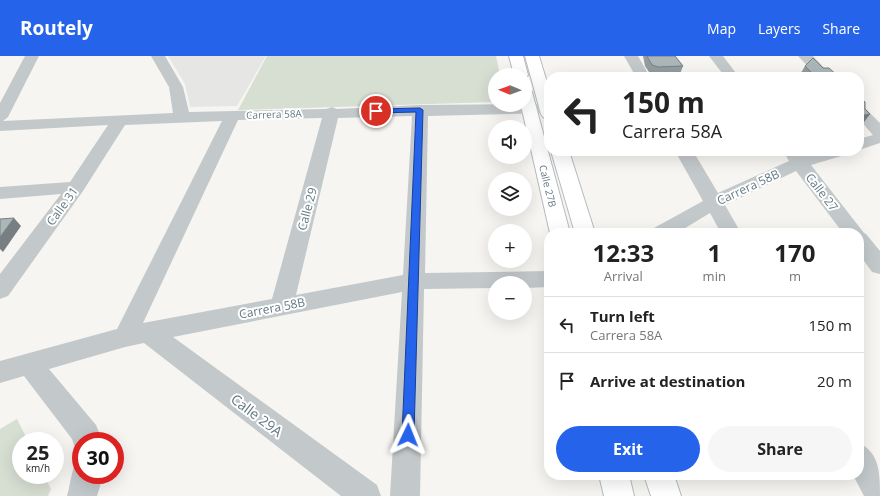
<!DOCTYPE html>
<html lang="en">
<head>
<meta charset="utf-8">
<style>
  :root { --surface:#fff; --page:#f6f6f6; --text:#222; --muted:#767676; --line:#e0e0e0; --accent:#2563eb }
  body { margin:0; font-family:"Open Sans",sans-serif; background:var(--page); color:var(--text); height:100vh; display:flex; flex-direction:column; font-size:15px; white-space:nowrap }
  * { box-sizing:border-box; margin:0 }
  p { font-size:13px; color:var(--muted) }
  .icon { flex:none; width:22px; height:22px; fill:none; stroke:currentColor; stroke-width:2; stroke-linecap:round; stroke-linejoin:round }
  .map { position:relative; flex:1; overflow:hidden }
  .drawer { position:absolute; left:544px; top:172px; width:320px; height:252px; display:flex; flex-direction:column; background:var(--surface); border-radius:16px; box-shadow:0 4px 16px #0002 }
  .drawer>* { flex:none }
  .hud { position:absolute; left:544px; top:16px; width:320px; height:84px; border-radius:16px; box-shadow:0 4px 16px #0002; background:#fff; color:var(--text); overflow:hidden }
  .needle { width:26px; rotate:271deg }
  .buttons { position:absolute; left:488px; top:12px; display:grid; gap:8px }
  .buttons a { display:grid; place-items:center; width:44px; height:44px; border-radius:50%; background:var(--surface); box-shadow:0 4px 16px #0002; font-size:20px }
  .speed { position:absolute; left:12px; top:376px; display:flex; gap:8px; font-size:20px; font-weight:700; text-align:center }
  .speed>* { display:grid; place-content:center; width:52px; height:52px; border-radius:50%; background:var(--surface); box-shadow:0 4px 16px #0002; line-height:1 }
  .speed small { font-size:10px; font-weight:400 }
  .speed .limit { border:6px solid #d22; background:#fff; color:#111 }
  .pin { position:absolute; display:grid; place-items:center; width:34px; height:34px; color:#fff; margin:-17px; border:2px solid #fff; border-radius:50%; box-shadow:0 1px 4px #0007 }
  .me { position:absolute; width:44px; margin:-22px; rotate:2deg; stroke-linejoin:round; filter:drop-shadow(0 0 3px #0008) }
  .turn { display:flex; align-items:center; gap:14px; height:84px; padding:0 12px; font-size:18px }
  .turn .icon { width:52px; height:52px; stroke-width:2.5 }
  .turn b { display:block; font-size:28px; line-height:34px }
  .eta { display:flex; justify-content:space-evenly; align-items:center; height:68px; text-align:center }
  .eta b { font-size:24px; font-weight:700; line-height:28px }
  .button { display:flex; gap:8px; margin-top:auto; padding:8px 12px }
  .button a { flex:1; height:46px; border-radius:24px; background:var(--accent); color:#fff; font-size:16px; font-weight:700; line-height:46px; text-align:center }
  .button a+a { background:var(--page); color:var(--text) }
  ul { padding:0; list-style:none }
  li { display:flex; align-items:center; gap:12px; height:56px; padding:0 12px; border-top:1px solid var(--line) }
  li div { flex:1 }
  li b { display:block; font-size:15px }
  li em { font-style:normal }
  header { display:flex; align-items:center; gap:24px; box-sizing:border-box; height:56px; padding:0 20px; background:var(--accent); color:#fff }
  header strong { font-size:19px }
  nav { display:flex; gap:22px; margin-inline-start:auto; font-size:14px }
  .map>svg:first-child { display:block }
  .built { fill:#e6e7e5 }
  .green { fill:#d7ded2 }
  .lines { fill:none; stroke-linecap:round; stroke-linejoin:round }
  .major-casing { stroke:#b6bbbe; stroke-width:2 }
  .minor { fill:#c3c8ca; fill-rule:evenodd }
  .major { fill:#fff; fill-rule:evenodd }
  .wall { fill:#939d9f }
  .shaded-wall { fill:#787f82 }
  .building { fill:#abb6b9; stroke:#787f82 }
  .route { fill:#2563eb; stroke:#184099 }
  .labels { text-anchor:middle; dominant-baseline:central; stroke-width:4; stroke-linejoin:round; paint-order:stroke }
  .far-street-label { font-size:10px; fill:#627985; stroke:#fff }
  .street-label { font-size:12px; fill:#627985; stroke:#fff }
  .near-street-label { font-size:14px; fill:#627985; stroke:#fff }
</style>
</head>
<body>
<header>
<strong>Routely</strong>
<nav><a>Map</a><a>Layers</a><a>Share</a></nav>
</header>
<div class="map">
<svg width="880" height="440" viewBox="0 0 880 440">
  <rect width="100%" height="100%" fill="#f6f5f1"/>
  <polygon class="built" points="168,0 266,0 237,50 190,51 185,28"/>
  <g class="green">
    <polygon points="267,0 496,0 500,19 495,19 495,46 238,54"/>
    <polygon points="17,363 28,385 21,385 21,419 44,419 51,433 48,440 0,440 0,373"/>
  </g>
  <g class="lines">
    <g class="major-casing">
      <g id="major">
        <polygon points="509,0 523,0 528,19 526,22 525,19 514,19"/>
        <polygon points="525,0 539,0 549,33 549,63 543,61 541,58"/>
        <polygon points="525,32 530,33 532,36 570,177 550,177 521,49 525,49"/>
        <polygon points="551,95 569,95 595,177 575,177"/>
        <polygon points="599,419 629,419 634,440 604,440"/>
        <polygon points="644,419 674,419 681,440 651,440"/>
      </g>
    </g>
    <g class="minor">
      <path d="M25,0h14l-31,61 -5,4 170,-8 -4,-26 -18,-31h14l18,31 6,25 137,-3 6,-2 5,2 83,-4 129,-1v8l-2,1 -119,3 -3,157 124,-2v16l-24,1v-5h-30v5l-71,1 -4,207h-30l12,-204 -229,45 204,148 4,11h-40l-197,-153 -19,4 -76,22 47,56 4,10v6h-19v12l-5,-2 -4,-12 -48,-63 -24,7v-22l117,-32 105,-208 -97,4 -42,66 -75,105 -8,3v-25l61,-80 -61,5v-12l70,-5 38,-57 -108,6v-28zM412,60l-9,159 -107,20 42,-177zM322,62l-50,181 -129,24 95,-203z"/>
      <polygon points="624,0 638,0 650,21 636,21"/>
      <polygon points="709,0 723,0 739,21 725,21"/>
      <polygon points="798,0 813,0 833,21 818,21"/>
      <polygon points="859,49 864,51 880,67 880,87 859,94 859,83 873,79 859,63"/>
      <polygon points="675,95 693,95 718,137 789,105 783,95 799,95 803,100 821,95 848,95 845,99 811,109 864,177 866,178 880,195 880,218 872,216 859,198 859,177 843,177 796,115 725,149 741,177 721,177 710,157 677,177 651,177 654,172 703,145"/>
      <path d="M859,387c21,10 21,31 21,53h-16l-11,-21h6z"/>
      <path d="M81,406v13h20v8l-4,13h-30c3,-11 4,-21 8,-32z"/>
    </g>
    <use href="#major" class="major"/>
  </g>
  <g class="wall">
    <polygon points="643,0 675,0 683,10 680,18 655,18 649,16 645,10"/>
    <polygon points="805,10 823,12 839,21 800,21 799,20"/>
  </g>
  <g class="shaded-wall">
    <polygon points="870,58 862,69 859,69 859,60"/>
    <polygon points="14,162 21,170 3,196 0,193 0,181"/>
  </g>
  <g class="building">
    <polygon points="647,0 675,0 683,10 658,11 652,9 648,2"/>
    <polygon points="813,2 823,12 829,12 839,21 816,21 805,10"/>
    <polygon points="859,41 865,46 865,53 870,58 859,60"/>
    <polygon points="14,162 0,181 0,163"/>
  </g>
  <polygon class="route" points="420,52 423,54 414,379 412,383 408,384 404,383 402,379 416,56 376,57 372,55 376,53"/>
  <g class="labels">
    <g class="far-street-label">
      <text transform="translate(274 58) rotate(-2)">Carrera 58A</text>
      <text transform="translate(548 130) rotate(76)">Calle 27B</text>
    </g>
    <g class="street-label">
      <text transform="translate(748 131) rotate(-25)">Carrera 58B</text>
      <text transform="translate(822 136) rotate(52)">Calle 27</text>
      <text transform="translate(62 150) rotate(-54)">Calle 31</text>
      <text transform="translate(307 153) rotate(-75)">Calle 29</text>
      <text transform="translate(272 252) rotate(-11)">Carrera 58B</text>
    </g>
    <g class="near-street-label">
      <text transform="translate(257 359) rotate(37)">Calle 29A</text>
    </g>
  </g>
</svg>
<div class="buttons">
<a><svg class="needle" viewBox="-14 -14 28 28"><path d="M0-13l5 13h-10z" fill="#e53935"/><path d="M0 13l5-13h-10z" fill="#767676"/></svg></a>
<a><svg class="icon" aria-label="sound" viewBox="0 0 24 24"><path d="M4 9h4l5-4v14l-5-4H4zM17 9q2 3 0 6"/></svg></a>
<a><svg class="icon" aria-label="layers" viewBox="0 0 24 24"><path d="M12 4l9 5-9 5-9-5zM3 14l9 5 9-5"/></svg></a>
<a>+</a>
<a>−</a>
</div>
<div class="speed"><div>25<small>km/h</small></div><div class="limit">30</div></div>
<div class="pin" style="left:376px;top:55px;background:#d93025"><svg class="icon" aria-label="arrive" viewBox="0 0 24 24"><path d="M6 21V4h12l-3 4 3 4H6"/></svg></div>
<svg class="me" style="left:408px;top:379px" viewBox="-20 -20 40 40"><path d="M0-17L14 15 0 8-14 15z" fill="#2563eb" stroke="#fff" stroke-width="4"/></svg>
<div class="hud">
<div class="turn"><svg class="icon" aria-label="left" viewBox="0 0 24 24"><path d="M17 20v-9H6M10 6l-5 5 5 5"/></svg><div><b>150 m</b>Carrera 58A</div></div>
</div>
<section class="drawer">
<div class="eta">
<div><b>12:33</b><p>Arrival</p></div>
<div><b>1</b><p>min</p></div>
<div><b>170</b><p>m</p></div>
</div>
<ul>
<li><svg class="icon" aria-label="left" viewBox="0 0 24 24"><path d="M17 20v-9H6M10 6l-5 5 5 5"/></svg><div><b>Turn left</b><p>Carrera 58A</p></div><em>150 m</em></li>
<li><svg class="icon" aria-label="arrive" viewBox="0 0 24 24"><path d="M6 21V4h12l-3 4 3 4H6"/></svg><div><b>Arrive at destination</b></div><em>20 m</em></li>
</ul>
<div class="button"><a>Exit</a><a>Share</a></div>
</section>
</div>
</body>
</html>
